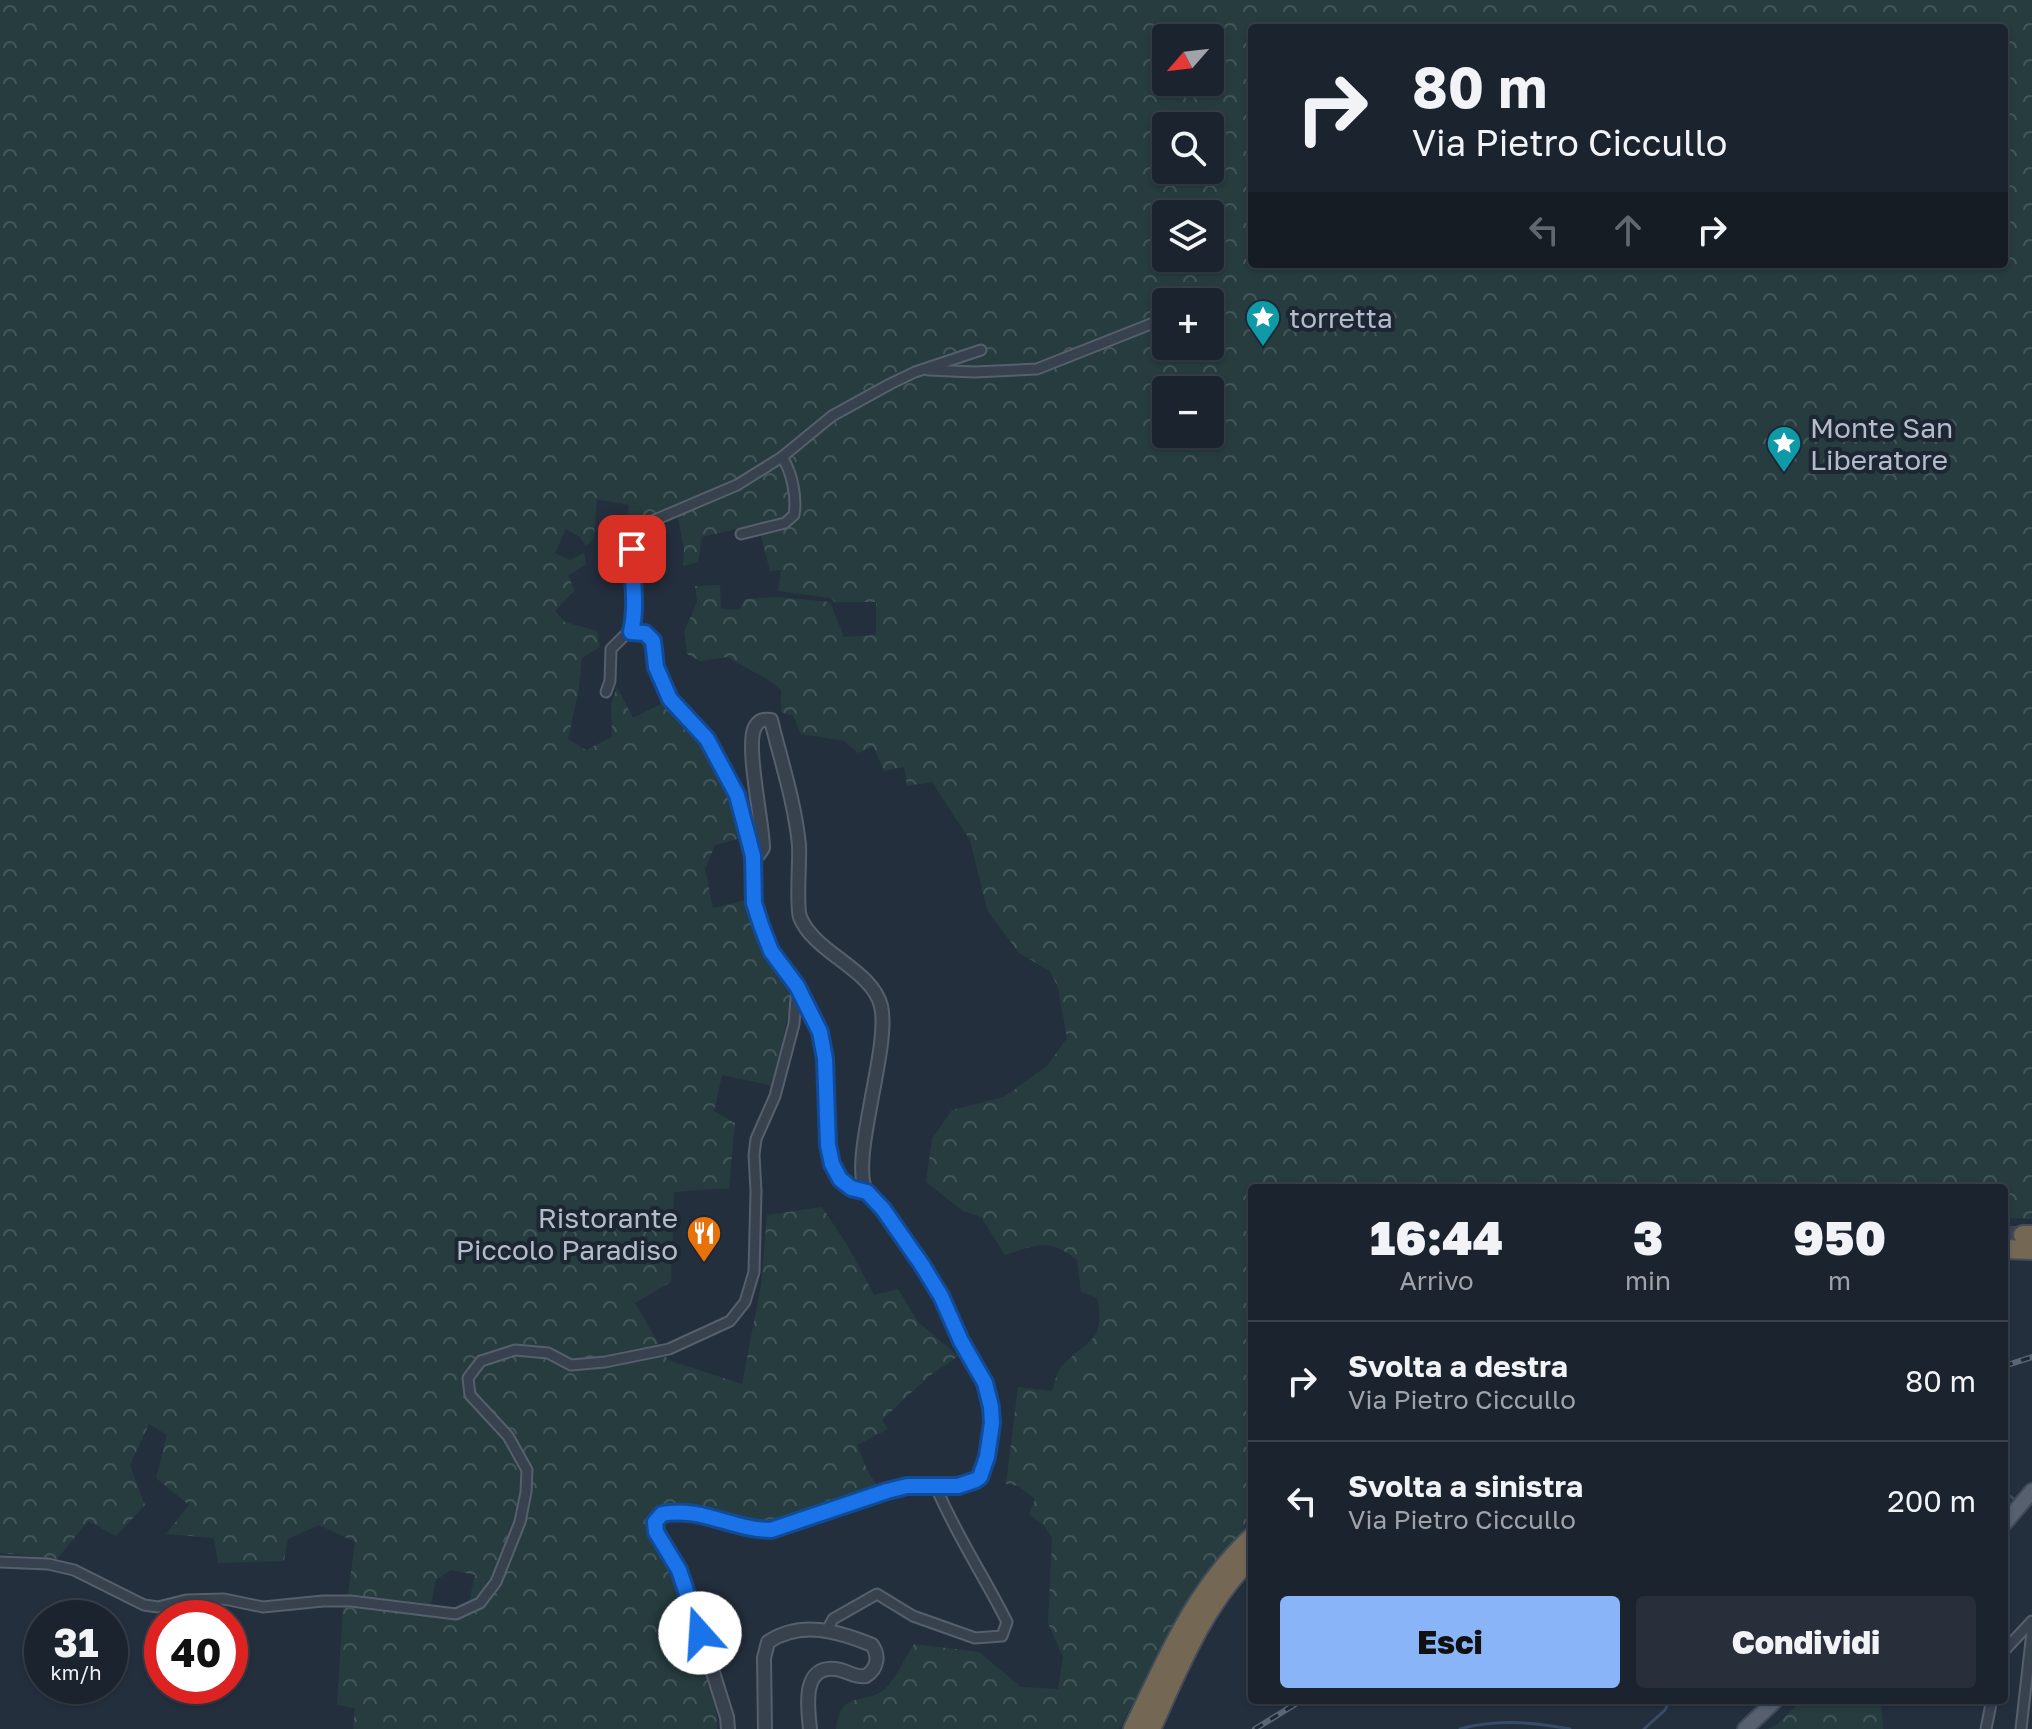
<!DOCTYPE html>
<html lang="it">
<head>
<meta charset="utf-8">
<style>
  :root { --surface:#1b232e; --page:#282f3a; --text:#f1f3f6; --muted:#a0a4aa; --line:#39404a; --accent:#8ab4f8 }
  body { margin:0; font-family:"Golos Text",sans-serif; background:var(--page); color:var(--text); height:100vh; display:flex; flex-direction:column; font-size:30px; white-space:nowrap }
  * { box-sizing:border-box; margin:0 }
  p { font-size:26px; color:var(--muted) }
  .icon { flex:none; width:44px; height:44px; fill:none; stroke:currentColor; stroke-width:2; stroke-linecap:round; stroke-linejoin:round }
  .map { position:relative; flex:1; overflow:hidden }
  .details { position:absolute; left:1248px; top:1184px; width:760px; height:520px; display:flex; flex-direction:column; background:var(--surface); border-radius:8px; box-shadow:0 2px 6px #0004,0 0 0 2px var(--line) }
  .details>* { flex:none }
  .top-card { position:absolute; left:1248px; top:24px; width:760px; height:244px; border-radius:8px; box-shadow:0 2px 6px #0004,0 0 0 2px var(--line); background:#1b232e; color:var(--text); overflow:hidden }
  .needle { width:52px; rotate:242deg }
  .fabs { position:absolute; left:1152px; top:24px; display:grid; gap:16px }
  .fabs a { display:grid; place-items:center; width:72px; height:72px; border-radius:8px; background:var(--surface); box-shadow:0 2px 6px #0004,0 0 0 2px var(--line); font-size:40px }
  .speed { position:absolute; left:24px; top:1600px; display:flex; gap:16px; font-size:40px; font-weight:700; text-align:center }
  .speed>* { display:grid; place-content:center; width:104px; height:104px; border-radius:50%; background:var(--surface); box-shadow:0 2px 6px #0004,0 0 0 2px var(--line); line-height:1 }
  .speed small { font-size:20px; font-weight:400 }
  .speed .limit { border:12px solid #d22; background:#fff; color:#111 }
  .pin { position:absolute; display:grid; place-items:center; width:68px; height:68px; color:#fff; margin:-34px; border-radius:16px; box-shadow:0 4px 12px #0006 }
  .me { position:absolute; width:88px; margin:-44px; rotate:341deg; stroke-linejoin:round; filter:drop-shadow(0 0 6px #0008) }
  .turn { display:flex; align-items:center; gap:28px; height:168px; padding:0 32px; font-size:36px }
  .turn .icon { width:104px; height:104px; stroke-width:2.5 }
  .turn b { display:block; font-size:56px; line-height:68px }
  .lanes { display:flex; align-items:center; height:76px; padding:0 32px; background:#0003; justify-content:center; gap:40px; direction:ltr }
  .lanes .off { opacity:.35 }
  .eta { display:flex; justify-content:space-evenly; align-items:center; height:136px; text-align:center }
  .eta b { font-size:48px; font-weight:800; line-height:56px }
  .primary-button { display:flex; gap:16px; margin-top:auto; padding:16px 32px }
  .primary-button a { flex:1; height:92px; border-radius:8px; background:var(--accent); color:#111; font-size:32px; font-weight:800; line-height:92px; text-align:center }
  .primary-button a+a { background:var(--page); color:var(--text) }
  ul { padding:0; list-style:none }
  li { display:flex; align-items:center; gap:24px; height:120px; padding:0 32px; border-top:2px solid var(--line) }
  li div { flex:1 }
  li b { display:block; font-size:30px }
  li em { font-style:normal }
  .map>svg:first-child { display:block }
  .forest { fill:url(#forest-crowns); fill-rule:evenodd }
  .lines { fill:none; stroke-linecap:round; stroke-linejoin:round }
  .stream { stroke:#394c67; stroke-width:3 }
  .motorway-tunnel { stroke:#3a4453; stroke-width:18; stroke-dasharray:18 9; stroke-linecap:butt }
  .minor-casing { stroke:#565f6c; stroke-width:13 }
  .tertiary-casing { stroke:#565f6c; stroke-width:16 }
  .primary-casing { stroke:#414a57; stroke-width:18 }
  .motorway-casing { stroke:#434c59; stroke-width:22 }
  .minor { stroke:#38414e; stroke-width:9 }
  .tertiary { stroke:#38414e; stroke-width:12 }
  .primary { stroke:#56606e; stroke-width:14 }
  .motorway { stroke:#746855; stroke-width:18 }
  .rail-casing { stroke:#5a6575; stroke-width:6 }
  .rail { stroke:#1d2633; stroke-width:3; stroke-dasharray:9; stroke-linecap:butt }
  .route-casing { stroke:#114b97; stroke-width:20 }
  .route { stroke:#1a73e8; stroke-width:14 }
  .labels { text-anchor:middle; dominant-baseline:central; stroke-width:8; stroke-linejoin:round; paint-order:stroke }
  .poi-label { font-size:28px; fill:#b4bcc9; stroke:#1d2633; text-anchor:start }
</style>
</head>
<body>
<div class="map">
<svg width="2032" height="1729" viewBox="0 0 2032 1729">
  <defs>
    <pattern id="forest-crowns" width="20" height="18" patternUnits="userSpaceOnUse" patternTransform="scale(2)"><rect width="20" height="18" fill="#263c3f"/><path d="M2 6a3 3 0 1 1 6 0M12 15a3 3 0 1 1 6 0" fill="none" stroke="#435659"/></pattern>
  </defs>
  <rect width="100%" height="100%" fill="#242f3e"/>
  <g class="forest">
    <path d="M0,0h2032v1219l-28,-1v-30h-752v327l-16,26 -34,38 -30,50 -53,100h-283c5,-41 31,-23 50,-41 11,-11 19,-31 28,-44l65,8 42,35 37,2 5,-32 -15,-34 4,-85 -7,-11 -16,-13 6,-15 -17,-13 -12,-2 12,-97 34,4c3,-8 4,-18 9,-24 25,-27 46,-24 36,-69l-16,-6 -4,-32c-30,-23 -39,-15 -72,-5l-24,-38 -18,-6 -37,-29 6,-43 20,-29 52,-13 43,-31 20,-28 -9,-51 -8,-16 -31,-18 -32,-43 -17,-70 -38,-58 -25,4 -3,-19 -20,4 -11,-25 -15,7 -14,-12 -43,-7 -8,-18 -12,-4v-22c-15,-14 -35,-21 -53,-33l-28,4 -13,-7 -3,-22 13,-30 -2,-16 25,-1 1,24 18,1 6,-11 33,-2 52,5 14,35 32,-2v-33h-41l-5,-4 -52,-7 3,-21 -11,1 -12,-47 -56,13 -4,25 -15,4 1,-16 -8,-43 -28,11 -17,18 -6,-8 4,-23 -32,-6 -3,39 -8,8 -6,-9 -14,-8 -11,24 15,7 14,-7 2,11 -18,12 7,14 -20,21 10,11 32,9 3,16 -18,11 -3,30 -11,51 18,11 26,-13 -1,-33 6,-17 16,31 32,-16c10,10 23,20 31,32 20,25 42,72 45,104l-26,7 -10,24 8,39 33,-8 13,45 33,50 -19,91 -51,-11 -8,36 21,12 -6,65 -55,4 -3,90 -36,21 33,57 74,24 19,-99 6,-70 55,-8 27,41 25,47 24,-6 20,33 40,34 -29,20 -47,44 6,9 -31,16 12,29 10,13 -105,35 -103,-18c-10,3 -21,7 -22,19 -2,15 13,32 19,45 19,41 51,117 49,161h-364l2,-21 -18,-3 6,-98 123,9 9,-41 -24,-5 -15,10 -5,24 -83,-10 7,-52 -36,-17 -31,14 -4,22 -66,2 -4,-25 -48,-4 23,-29 -33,-27 11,-43 -18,-11 -19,41 15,40 -29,31 -28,-15 -31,38 -57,-6zM1252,28h752v236h-752zM1166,38h44v44h-44zM1166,126h44v44h-44zM1166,214h44v44h-44zM1166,302h44v44h-44zM1166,390h44v44h-44z"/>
    <polygon points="1802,1700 1881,1700 1883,1729 1768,1729 1778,1724"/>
  </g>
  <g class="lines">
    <g class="stream">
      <polyline points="2004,1492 2017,1501"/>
      <path d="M1460,1729c35,-10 75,-7 110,0"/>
      <polyline points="1644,1729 1665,1710 1670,1700"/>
    </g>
    <polyline class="motorway-tunnel" points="2004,1235 2023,1235"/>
    <g class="minor-casing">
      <g id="minor">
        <polyline points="928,370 974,372 1037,369 1166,318"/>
        <path d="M741,534l44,-11 9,-8c3,-18 -2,-43 -12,-58"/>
        <polyline points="631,632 636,592 631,571 632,549 650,522 737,485 782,457 832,416 890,384 915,372 981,350"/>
        <path d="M606,692l4,-11 1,-32 15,-15 12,-3c15,4 17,14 17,28"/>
        <path d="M797,986c13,22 23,44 28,69 6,35 -10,112 24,132 5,3 13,4 18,5"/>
        <path d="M0,1562l48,2 26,6 70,35 14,2 28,-7 38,-1 39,8 60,-6h28l105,13 24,-11 16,-21 24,-60 6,-30 1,-22 -19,-34 -38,-41 -2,-17 13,-17 34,-11 33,3 23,12 34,-3 64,-13 61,-28 15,-19 9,-30 2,-81 -2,-36 2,-16 19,-43 19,-72 3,-38c-20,-24 -40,-53 -44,-85 -1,-15 0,-30 0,-45"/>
        <path d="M827,1630l6,-11 44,-25 36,22 62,22 27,-2 5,-14c-23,-46 -51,-87 -71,-135"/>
        <polyline points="2004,1651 2032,1621"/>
        <polyline points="1986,1729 1991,1704 1986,1700"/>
        <polyline points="2021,1729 2032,1632"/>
      </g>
    </g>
    <g class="tertiary-casing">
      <g id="tertiary">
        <path d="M655,659c4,40 34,52 53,82 16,24 30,51 37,78 3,13 4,25 8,37l6,-2 4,-6c0,-25 -18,-103 -8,-121 4,-7 8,-8 16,-7 10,41 24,83 28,125 1,16 -3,61 1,72 14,36 72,52 81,89 10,41 -33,158 -14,186 7,9 17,17 24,27 17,24 36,50 50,76 8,16 13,34 22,50 8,16 21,31 26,48 5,20 3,66 -9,83 -11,16 -53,9 -70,10 -48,5 -92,34 -139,44 -29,-1 -84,-26 -108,-16 -4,2 -7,5 -8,9 -4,13 19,36 24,48 19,47 32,97 48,146l1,12"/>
        <path d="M765,1729l-1,-71 4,-16c33,-22 70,-11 104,3 8,11 5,24 -6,31 -12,2 -19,-6 -31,-7 -34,-3 -27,39 -25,60"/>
      </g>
    </g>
    <g class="primary-casing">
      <g id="primary">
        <polyline points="2004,1524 2032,1491"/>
        <polyline points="1745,1729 1776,1700"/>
      </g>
    </g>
    <g class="motorway-casing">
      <g id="motorway">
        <polyline points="2023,1235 2032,1235"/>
        <polyline points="2004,1249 2032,1250"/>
        <path d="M1133,1729c34,-70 61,-138 119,-192"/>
        <path d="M1151,1729c28,-61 52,-124 101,-172"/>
      </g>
    </g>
    <use href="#minor" class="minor"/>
    <use href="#tertiary" class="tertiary"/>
    <use href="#primary" class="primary"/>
    <use href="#motorway" class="motorway"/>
    <g class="rail-casing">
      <g id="rail">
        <polyline points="2004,1366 2032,1357"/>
        <polyline points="1255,1729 1302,1700"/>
      </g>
    </g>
    <use href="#rail" class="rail"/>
  </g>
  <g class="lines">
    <g class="route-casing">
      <path id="route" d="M632,549c-1,29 6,54 -1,83l14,1 8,8 3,26 14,32 37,40 30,56 16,61 1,47 7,22 10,26 26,35 23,46 5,27 3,86 4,19 8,15 11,9 16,4 16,17 39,56 19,31 20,45 24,42 6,24 1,16 -5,34 -7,20 -4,3 -18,6h-51l-20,5 -116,39c-37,0 -72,-24 -109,-16l-7,8 1,10 23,38 21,63"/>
    </g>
    <use href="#route" class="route"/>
  </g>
  <defs>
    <g id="sight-pin" transform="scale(1.8)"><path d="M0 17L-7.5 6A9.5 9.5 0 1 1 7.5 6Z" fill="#0f9aa8" stroke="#1d2633"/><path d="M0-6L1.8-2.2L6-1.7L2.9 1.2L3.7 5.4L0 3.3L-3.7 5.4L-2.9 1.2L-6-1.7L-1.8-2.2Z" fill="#fff"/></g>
    <g id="restaurant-pin" transform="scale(1.8)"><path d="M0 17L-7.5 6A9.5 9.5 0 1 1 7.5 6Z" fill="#e8710a" stroke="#1d2633"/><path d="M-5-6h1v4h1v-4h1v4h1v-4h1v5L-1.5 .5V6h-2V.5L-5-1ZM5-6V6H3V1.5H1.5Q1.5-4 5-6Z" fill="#fff"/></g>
  </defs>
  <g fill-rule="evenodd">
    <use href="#sight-pin" x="1263" y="317"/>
    <use href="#sight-pin" x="1784" y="443"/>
    <use href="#restaurant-pin" x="704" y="1233"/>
  </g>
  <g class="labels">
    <g class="poi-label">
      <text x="1289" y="317">torretta</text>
      <text x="1810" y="427">Monte San<tspan x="1810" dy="32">Liberatore</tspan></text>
      <text x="678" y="1217" text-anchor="end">Ristorante<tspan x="678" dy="32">Piccolo Paradiso</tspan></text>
    </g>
  </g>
</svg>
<div class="fabs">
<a><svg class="needle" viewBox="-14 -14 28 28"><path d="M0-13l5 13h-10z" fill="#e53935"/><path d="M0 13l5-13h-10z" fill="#a0a4aa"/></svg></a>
<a><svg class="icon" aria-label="search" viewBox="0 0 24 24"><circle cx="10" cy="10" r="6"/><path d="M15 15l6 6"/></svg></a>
<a><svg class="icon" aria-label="layers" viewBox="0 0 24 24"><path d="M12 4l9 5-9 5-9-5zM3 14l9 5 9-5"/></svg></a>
<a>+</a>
<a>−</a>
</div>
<div class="speed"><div>31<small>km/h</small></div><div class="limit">40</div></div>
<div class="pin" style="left:632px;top:549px;background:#d93025"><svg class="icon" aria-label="arrive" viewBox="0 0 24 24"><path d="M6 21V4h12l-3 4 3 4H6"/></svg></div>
<svg class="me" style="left:700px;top:1633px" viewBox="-20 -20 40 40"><circle r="19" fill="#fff"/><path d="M0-13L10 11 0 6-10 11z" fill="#1a73e8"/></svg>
<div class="top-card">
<div class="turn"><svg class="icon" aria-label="right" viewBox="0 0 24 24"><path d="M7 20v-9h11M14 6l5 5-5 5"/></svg><div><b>80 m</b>Via Pietro Ciccullo</div></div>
<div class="lanes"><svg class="icon off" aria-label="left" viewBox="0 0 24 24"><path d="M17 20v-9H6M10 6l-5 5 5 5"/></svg><svg class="icon off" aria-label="ahead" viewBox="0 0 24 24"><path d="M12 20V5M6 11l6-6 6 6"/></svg><svg class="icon" aria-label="right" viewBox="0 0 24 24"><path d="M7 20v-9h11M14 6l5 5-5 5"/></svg></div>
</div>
<section class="details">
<div class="eta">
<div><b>16:44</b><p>Arrivo</p></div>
<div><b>3</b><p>min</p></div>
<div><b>950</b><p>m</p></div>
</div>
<ul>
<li><svg class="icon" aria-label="right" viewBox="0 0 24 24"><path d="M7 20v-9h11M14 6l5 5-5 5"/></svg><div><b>Svolta a destra</b><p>Via Pietro Ciccullo</p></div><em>80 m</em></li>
<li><svg class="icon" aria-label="left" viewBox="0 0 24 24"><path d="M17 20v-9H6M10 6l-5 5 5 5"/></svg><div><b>Svolta a sinistra</b><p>Via Pietro Ciccullo</p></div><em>200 m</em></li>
</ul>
<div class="primary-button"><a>Esci</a><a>Condividi</a></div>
</section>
</div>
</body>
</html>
